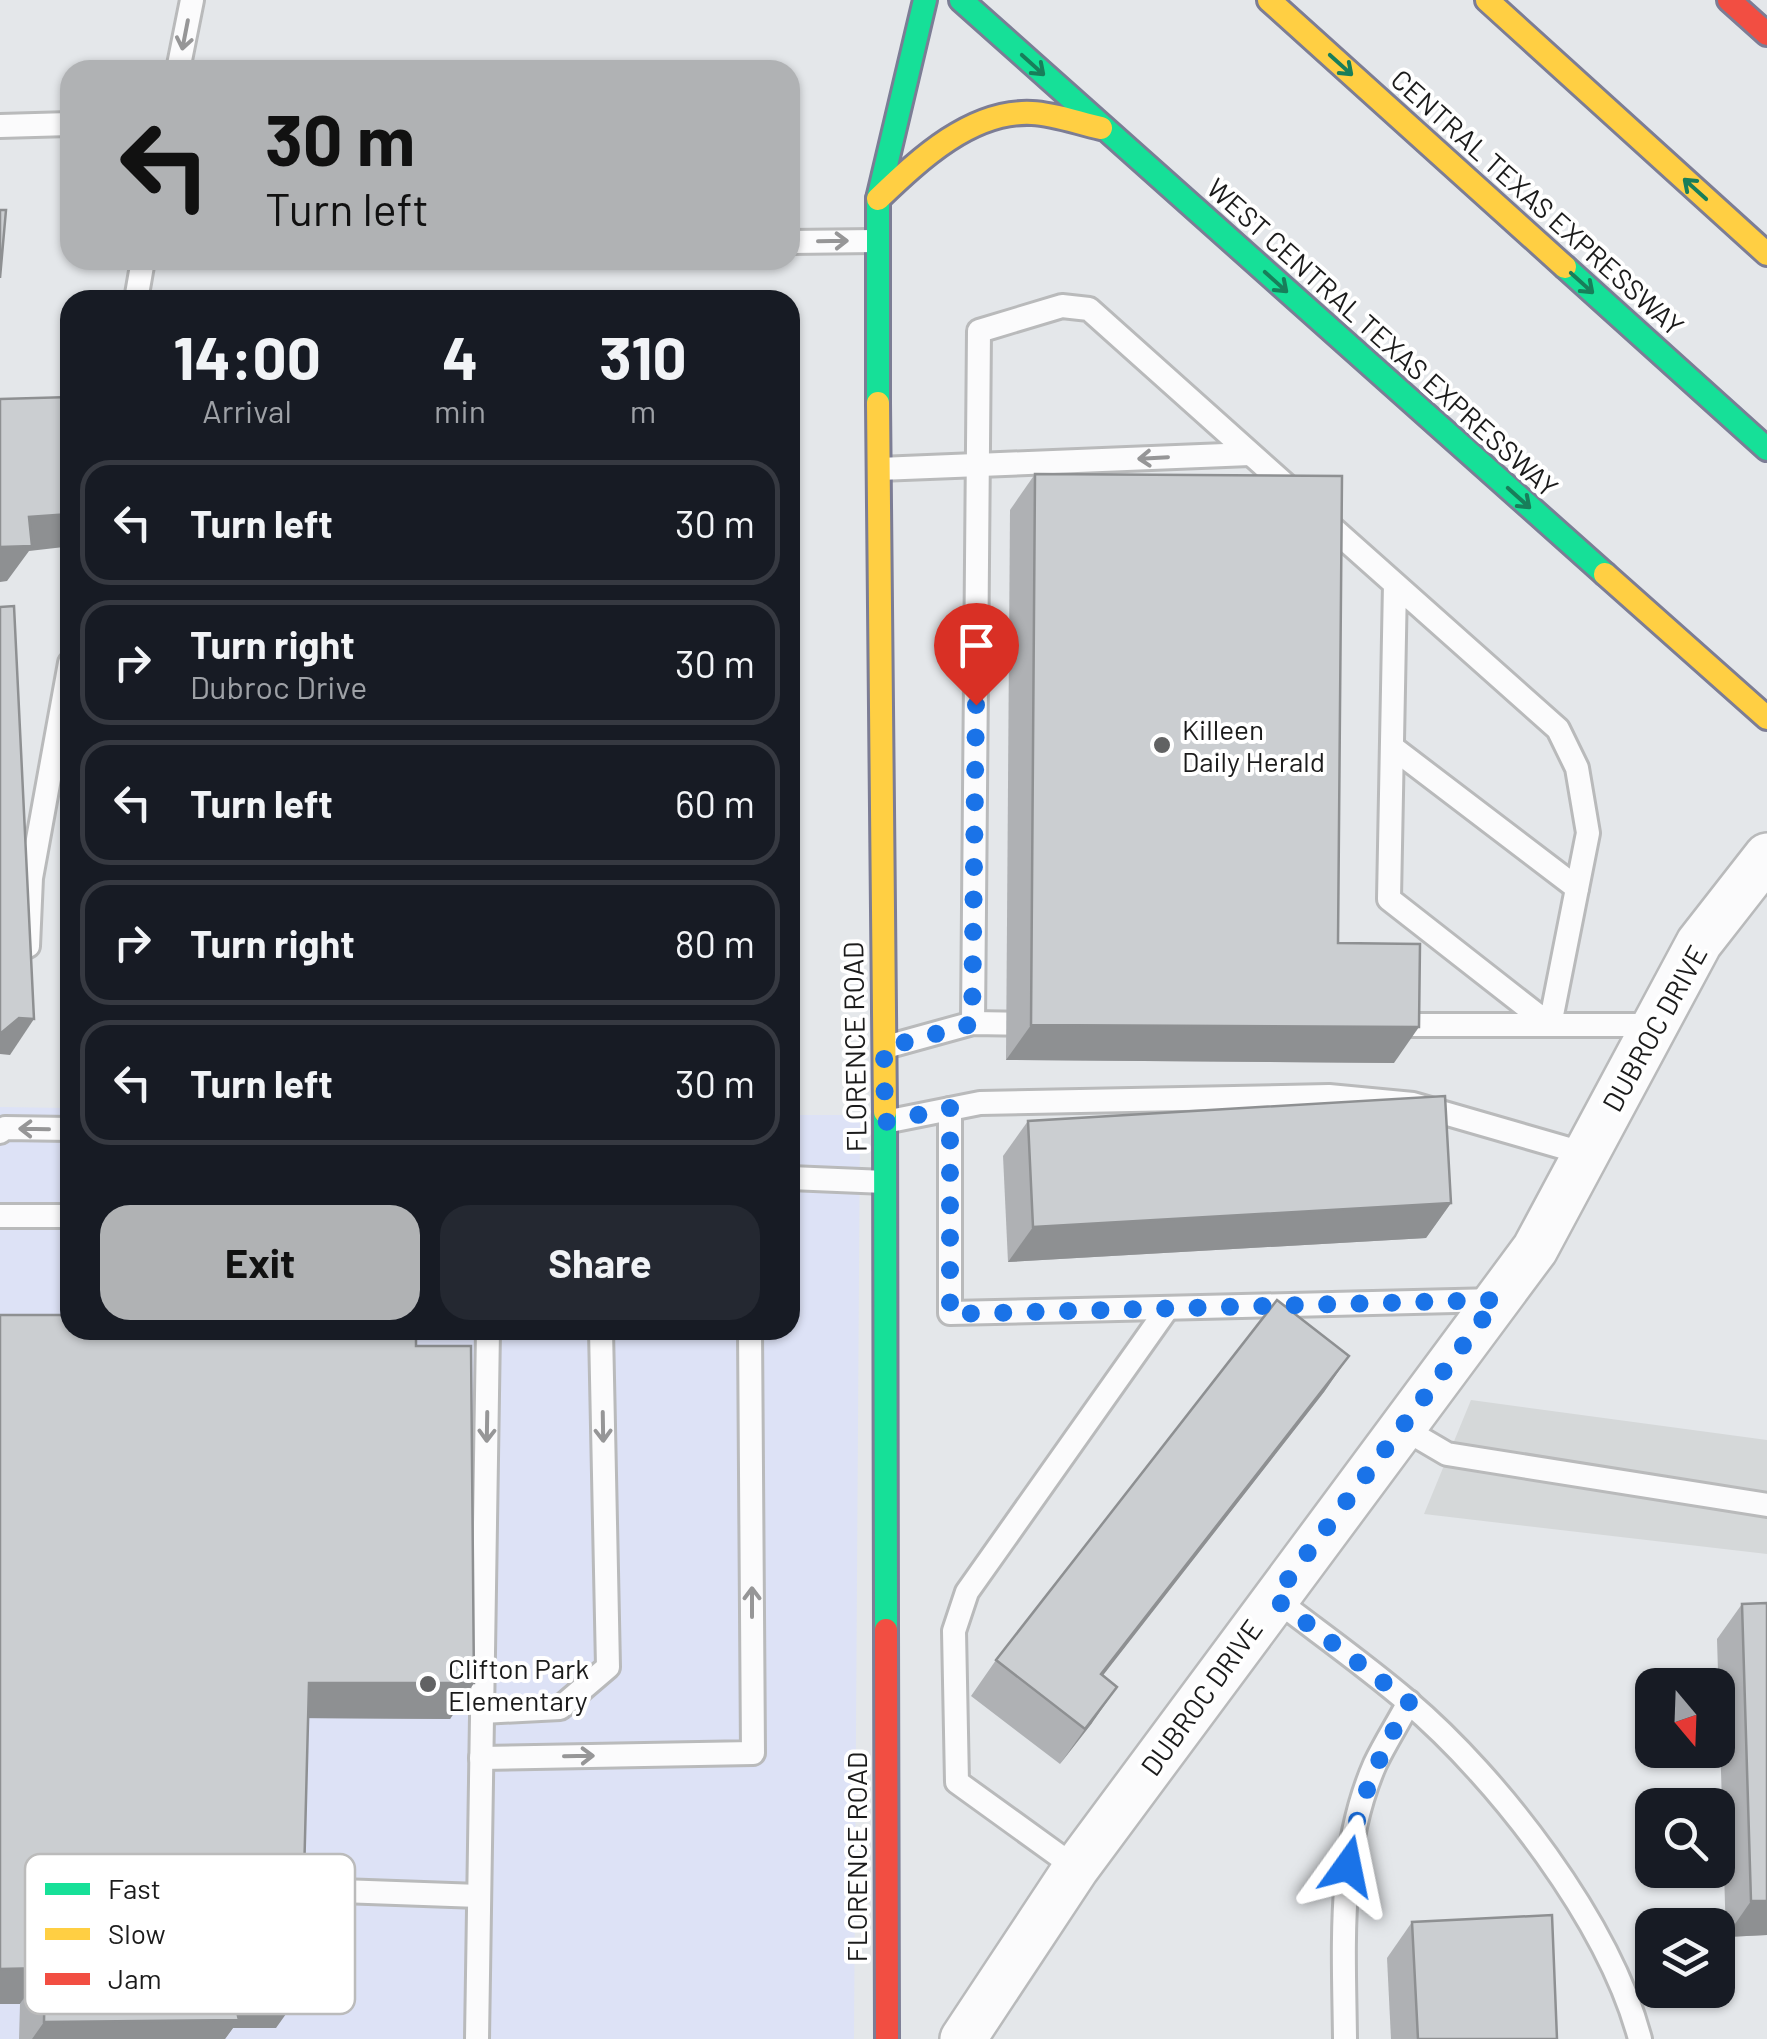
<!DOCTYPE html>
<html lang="en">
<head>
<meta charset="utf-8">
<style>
  :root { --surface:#171b24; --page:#242831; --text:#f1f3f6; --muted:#9ea1a6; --line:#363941; --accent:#b0b2b4 }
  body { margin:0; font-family:Barlow,sans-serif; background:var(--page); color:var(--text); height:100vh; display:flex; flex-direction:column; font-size:38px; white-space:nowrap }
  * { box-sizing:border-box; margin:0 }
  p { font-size:32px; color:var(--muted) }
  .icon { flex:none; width:55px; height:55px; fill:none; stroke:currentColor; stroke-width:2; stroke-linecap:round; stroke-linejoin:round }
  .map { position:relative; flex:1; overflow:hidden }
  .details { position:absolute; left:60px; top:290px; width:740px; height:1050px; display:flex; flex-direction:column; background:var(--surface); border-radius:30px; box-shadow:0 2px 8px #0004 }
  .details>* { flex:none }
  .hud { position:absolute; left:60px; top:60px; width:740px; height:210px; border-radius:30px; box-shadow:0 2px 8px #0004; background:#b0b2b4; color:#111; overflow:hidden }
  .needle { width:65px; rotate:161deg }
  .fabs { position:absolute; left:1635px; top:1668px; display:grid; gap:20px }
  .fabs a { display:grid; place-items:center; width:100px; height:100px; border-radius:20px; background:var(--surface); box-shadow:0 2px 8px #0004; font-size:50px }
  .pin { position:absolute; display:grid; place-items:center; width:85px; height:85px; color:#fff; margin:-102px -42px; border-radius:50% 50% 50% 0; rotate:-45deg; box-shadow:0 0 10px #0007 }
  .pin .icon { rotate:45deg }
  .me { position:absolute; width:110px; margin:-55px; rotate:12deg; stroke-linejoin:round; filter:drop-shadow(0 0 8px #0008) }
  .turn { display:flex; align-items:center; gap:35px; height:210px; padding:0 40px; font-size:45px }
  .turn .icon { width:130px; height:130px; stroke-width:2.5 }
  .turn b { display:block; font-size:70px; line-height:85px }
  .eta { display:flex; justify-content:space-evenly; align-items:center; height:170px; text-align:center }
  .eta b { font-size:60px; font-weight:700; line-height:70px }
  .primary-button { display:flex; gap:20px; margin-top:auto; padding:20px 40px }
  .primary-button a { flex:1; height:115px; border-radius:30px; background:var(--accent); color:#111; font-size:40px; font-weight:700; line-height:115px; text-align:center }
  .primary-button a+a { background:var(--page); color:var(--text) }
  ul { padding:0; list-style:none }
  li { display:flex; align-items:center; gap:30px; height:125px; margin:0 20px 15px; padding:0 20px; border:5px solid var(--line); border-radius:30px }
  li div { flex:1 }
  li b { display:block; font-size:38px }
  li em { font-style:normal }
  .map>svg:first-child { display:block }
  .residential { fill:#d5d8d9 }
  .education { fill:#dde2f6 }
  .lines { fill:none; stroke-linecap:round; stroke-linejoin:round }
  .lane-casing { stroke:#b9babb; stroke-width:28 }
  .street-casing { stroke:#b9babb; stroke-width:50 }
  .fast-casing { stroke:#7c7d95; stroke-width:28 }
  .slow-casing { stroke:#7c7d95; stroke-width:28 }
  .jam-casing { stroke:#7c7d95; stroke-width:28 }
  .lane { stroke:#fbfbfc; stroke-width:22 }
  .street { stroke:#fbfbfc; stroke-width:45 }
  .fast { stroke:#16e098; stroke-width:22 }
  .slow { stroke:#ffcf43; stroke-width:22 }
  .jam { stroke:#f24e42; stroke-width:22 }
  .wall { fill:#afb1b4 }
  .shaded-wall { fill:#8e9092 }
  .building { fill:#cbced1; stroke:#8e9092; stroke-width:2.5 }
  .oneway { stroke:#969697 }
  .oneway2 { stroke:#187e5a }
  .route { stroke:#1a73e8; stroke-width:18; stroke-dasharray:0 32.4 }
  .poi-dot { fill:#616263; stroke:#fff; stroke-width:4 }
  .labels { text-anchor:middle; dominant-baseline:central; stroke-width:8; stroke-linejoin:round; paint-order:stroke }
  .street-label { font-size:28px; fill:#1b1b1b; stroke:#fff }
  .poi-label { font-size:28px; fill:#1b1b1b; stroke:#fff; text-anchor:start }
  .key { fill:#fff; stroke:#bbb; stroke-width:2.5 }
  .key-label { font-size:28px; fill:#1b1b1b }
</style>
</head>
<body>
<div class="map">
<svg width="1767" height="2039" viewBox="0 0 1767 2039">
  <rect width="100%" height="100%" fill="#e4e7ea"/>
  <polygon class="residential" points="1471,1400 1767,1440 1767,1554 1424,1514"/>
  <polygon class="education" points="0,1107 70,1108 70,1330 790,1330 790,1115 860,1115 854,2039 0,2039"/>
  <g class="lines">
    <g class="lane-casing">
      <g id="lane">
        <polyline points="178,70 192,0"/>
        <polyline points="0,126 70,124"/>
        <polyline points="790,242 876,241"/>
        <polyline points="136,300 143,260"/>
        <polyline points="879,469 1250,454"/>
        <polyline points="1321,518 1558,729 1577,768 1588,833 1550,1025 1389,899 1395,584"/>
        <polyline points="1392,747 1577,888"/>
        <polyline points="28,946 31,878 70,663"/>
        <polyline points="973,1023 979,331 1062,306 1089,309 1298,496"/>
        <polyline points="1388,1025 1654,1025"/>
        <polyline points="886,1047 973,1023 1036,1024"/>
        <polyline points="950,1109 950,1313 1496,1300"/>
        <polyline points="885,1122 980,1103 1329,1096 1413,1104 1586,1154"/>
        <polyline points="0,1132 5,1128 70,1129"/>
        <polyline points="790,1178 885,1182"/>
        <polyline points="0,1216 70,1216"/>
        <polyline points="1401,1427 1447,1454 1767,1505"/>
        <path d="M1274,1598c44,34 91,67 133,103 92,78 202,221 233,338"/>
        <polyline points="482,1712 560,1708 608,1667 601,1330"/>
        <polyline points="481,1758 753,1753 750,1330"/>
        <polyline points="1076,1868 957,1782 954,1631 967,1592 1167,1309"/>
        <polyline points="313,1890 479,1896"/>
        <polyline points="477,2039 488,1330"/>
        <path d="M1345,2039c-1,-93 -8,-188 30,-275 10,-21 23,-41 34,-62"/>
      </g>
    </g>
    <g class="street-casing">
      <polyline id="street" points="963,2039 1076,1868 1535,1249 1699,943 1767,856"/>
    </g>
    <g class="fast-casing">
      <g id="fast">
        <polyline points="961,0 1605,574"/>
        <polyline points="1565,267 1767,449"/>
        <polyline points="878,403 878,199 925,0"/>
        <polyline points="885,1112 886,1630"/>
      </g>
    </g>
    <g class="slow-casing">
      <g id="slow">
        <polyline points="1269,0 1565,267"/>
        <polyline points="1487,0 1767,254"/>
        <path d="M878,199c41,-39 93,-89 154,-86 23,1 46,10 69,15"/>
        <polyline points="878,403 885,1112"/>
        <polyline points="1605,574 1767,718"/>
      </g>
    </g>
    <g class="jam-casing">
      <g id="jam">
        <polyline points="1729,0 1767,34"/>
        <polyline points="886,1630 887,2039"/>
      </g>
    </g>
    <use href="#lane" class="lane"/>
    <use href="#street" class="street"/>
    <use href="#fast" class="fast"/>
    <use href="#slow" class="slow"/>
    <use href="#jam" class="jam"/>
  </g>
  <g class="wall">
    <polygon points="1035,474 1338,943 1394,1063 1006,1060 1010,510"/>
    <polygon points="1028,1121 1451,1203 1426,1238 1008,1262 1003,1156"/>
    <polygon points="416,1346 474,1683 450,1719 308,1718 276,2028 233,2028 225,2039 19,2039 20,2004"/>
    <polygon points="1349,1356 1324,1392 1102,1676 1092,1723 1060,1764 971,1696 996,1660"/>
    <polygon points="1767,1603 1767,1935 1726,1937 1717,1639 1742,1604"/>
    <polygon points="1412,1922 1557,2039 1391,2039 1387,1958"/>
  </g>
  <g class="shaded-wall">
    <polygon points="70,514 70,539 64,547 29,551 7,581 0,582 0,547 29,517"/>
    <polygon points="19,1018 34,1019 10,1055 0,1054 0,1034"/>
    <polygon points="1031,1025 1419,1027 1394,1063 1006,1060"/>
    <polygon points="1451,1203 1426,1238 1008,1262 1033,1227"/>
    <polygon points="1349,1356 1324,1392 1076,1710 1101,1674"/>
    <polygon points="309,1683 474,1683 450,1719 284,1718"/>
    <polygon points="1117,1687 1092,1723 1060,1764 1085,1729"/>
    <polygon points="1751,1901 1767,1901 1767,1935 1726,1937"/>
    <polygon points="45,1968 20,2004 0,2004 0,1969"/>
    <polygon points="232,1992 301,1993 276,2028 233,2028 225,2039 32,2039 44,2022"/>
  </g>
  <g class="building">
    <polygon points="0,210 6,210 0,278"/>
    <polygon points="70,397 70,514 29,517 32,546 0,547 0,399"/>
    <polygon points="1035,474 1342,476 1338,943 1420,944 1419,1027 1031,1025"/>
    <polygon points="14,606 34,1019 19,1018 0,1034 0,607"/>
    <polygon points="1445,1096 1451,1203 1033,1227 1028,1121"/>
    <polygon points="1277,1300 1349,1356 1101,1674 1117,1687 1085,1729 996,1660"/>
    <polygon points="0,1315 70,1315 70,1330 416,1330 416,1346 471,1346 474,1683 309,1683 301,1993 232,1992 239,2020 44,2022 45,1968 0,1969"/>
    <polygon points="1767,1603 1767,1901 1751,1901 1742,1604"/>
    <polygon points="1552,1915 1557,2039 1418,2039 1412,1922"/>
  </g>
  <defs><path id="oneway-shaft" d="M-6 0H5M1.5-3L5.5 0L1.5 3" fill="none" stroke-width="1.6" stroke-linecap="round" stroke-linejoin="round" transform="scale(2.5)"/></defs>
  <g class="oneway">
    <use href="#oneway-shaft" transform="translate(185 35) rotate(101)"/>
    <use href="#oneway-shaft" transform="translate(833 241) rotate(-1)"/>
    <use href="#oneway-shaft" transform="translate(1153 458) rotate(177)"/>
    <use href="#oneway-shaft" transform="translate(34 1129) rotate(-179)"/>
    <use href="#oneway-shaft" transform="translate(487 1427) rotate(91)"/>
    <use href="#oneway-shaft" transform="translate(603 1427) rotate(89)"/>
    <use href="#oneway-shaft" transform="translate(752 1602) rotate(-90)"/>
    <use href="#oneway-shaft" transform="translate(579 1756) rotate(-1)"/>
  </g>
  <g class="oneway2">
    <use href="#oneway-shaft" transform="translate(1033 65) rotate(42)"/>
    <use href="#oneway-shaft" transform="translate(1341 65) rotate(42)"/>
    <use href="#oneway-shaft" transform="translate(1695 189) rotate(-138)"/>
    <use href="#oneway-shaft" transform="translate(1276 282) rotate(42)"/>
    <use href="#oneway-shaft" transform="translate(1582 283) rotate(42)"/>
    <use href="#oneway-shaft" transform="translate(1519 498) rotate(42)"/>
  </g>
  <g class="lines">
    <path class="route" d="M976,705l-4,319 -88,24 1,74 65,-14v206l547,-14 -223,298 135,104c-30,54 -53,103 -61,164"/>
  </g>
  <g class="poi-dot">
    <circle cx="1162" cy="745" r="10"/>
    <circle cx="428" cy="1684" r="10"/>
  </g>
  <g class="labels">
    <g class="street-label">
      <text transform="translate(1538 202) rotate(42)">CENTRAL TEXAS EXPRESSWAY</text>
      <text transform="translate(1383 337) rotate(42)">WEST CENTRAL TEXAS EXPRESSWAY</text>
      <text transform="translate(1654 1028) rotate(-61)">DUBROC DRIVE</text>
      <text transform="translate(854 1047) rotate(-91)">FLORENCE ROAD</text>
      <text transform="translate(1201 1697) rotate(-54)">DUBROC DRIVE</text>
      <text transform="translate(856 1857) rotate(-90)">FLORENCE ROAD</text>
    </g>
    <g class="poi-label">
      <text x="1182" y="729">Killeen<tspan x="1182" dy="32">Daily Herald</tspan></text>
      <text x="448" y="1668">Clifton Park<tspan x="448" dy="32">Elementary</tspan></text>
    </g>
  </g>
  <rect x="25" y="1854" width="330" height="160" rx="15" class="key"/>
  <rect x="45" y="1883" width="45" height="12" fill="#16e098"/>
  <rect x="45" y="1928" width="45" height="12" fill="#ffcf43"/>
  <rect x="45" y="1973" width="45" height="12" fill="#f24e42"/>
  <g class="key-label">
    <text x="108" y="1899">Fast</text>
    <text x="108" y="1944">Slow</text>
    <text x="108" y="1989">Jam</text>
  </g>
</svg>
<div class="fabs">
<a><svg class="needle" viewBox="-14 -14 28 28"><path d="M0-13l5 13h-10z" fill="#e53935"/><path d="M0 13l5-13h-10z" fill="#9ea1a6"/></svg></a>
<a><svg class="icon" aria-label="search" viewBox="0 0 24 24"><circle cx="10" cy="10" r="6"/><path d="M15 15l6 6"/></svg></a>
<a><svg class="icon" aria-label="layers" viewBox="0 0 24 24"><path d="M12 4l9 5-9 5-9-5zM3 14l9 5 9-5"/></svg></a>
</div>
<div class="pin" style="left:976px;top:705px;background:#d93025"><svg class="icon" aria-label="arrive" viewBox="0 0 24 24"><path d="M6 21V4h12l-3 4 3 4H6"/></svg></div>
<svg class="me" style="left:1348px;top:1866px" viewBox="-20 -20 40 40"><path d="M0-17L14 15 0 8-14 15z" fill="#1a73e8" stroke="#fff" stroke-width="4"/></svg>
<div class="hud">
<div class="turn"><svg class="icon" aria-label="left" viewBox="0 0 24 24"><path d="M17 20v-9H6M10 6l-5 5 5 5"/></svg><div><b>30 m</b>Turn left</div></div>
</div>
<section class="details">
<div class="eta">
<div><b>14:00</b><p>Arrival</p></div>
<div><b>4</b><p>min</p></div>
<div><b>310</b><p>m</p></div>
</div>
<ul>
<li><svg class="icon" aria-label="left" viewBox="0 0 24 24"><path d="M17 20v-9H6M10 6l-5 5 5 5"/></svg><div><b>Turn left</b></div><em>30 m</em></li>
<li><svg class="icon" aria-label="right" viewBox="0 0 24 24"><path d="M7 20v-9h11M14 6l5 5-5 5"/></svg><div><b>Turn right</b><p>Dubroc Drive</p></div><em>30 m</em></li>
<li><svg class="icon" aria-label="left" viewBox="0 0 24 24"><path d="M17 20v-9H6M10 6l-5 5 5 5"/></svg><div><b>Turn left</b></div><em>60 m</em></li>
<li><svg class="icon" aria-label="right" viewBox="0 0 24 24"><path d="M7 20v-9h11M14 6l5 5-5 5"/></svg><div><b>Turn right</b></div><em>80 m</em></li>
<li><svg class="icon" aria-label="left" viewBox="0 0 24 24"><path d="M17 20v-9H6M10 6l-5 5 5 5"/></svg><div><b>Turn left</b></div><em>30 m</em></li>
</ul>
<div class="primary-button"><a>Exit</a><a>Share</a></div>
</section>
</div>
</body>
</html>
